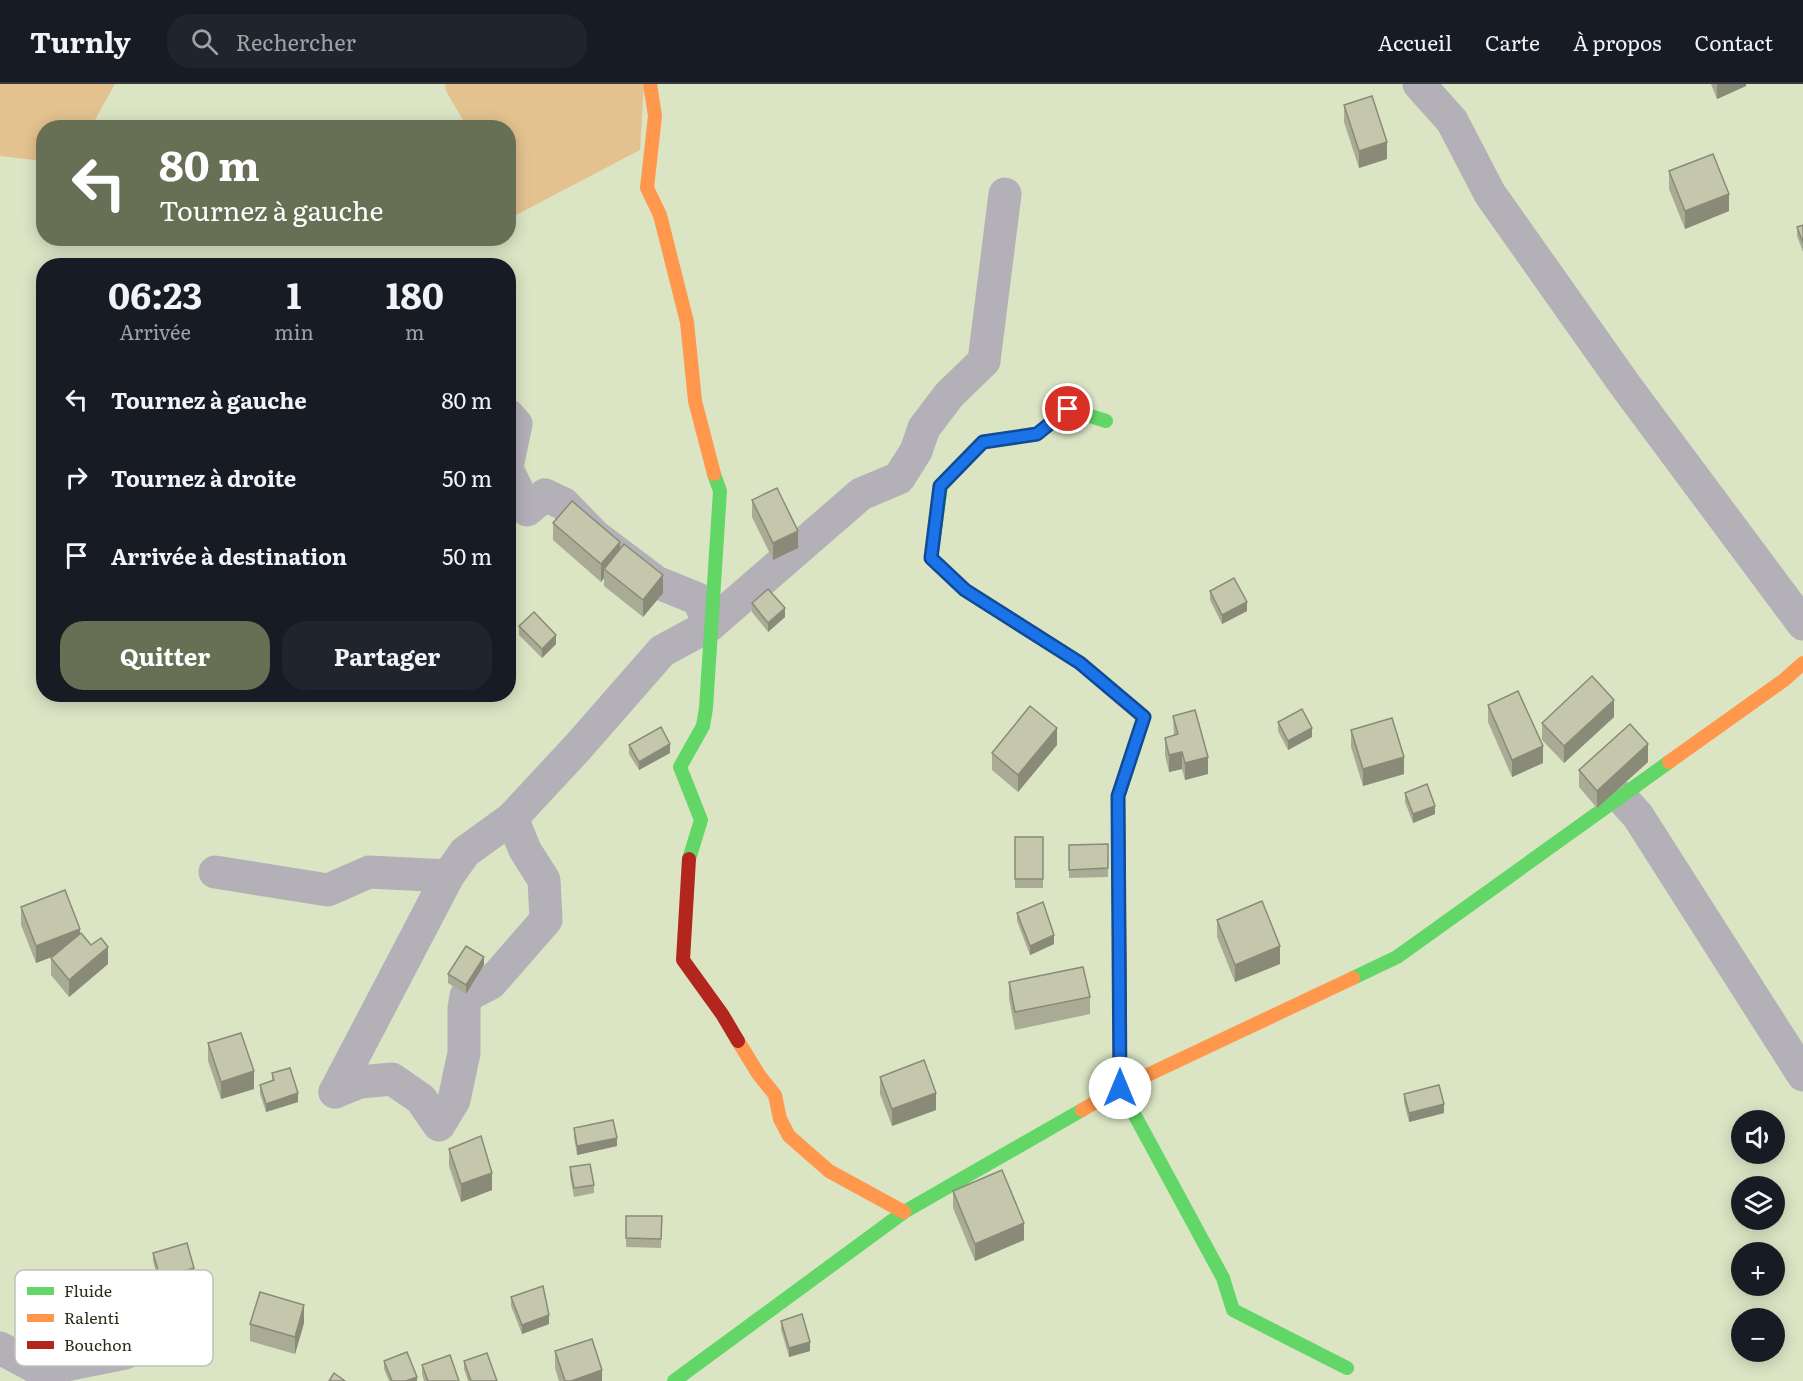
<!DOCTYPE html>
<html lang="fr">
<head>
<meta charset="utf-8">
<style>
  :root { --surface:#171b24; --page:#20242c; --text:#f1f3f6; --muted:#9ea1a6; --line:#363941; --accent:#676f54 }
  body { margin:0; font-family:Literata,serif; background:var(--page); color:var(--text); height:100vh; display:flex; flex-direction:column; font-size:22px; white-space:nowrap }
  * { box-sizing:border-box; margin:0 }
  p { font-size:20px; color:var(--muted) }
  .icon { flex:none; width:33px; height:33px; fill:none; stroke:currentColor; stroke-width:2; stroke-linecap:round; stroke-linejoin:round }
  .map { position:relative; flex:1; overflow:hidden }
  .drawer { position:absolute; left:36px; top:174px; width:480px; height:444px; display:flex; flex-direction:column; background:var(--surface); border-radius:24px; box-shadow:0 3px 15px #0003 }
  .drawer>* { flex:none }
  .guide { position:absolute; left:36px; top:36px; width:480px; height:126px; border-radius:24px; box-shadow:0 3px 15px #0003; background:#676f54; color:#fff; overflow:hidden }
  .fabs { position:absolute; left:1731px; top:1026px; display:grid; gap:12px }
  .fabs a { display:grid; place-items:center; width:54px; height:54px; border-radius:50%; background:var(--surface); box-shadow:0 3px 15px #0003; font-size:30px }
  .pin { position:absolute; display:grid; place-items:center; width:51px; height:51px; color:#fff; margin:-26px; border:3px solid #fff; border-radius:50%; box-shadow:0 2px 6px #0007 }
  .me { position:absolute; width:66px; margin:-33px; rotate:0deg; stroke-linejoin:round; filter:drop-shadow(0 0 4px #0008) }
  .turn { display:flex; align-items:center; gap:21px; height:126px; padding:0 24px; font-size:27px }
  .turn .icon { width:78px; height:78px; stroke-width:2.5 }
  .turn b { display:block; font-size:42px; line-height:51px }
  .eta { display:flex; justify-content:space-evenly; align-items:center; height:102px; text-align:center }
  .eta b { font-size:36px; font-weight:700; line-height:42px }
  .button { display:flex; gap:12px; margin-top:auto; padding:12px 24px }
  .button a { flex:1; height:69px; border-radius:24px; background:var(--accent); color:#fff; font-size:24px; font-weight:700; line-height:69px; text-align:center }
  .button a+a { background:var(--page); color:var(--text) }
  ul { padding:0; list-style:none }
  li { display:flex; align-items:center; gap:18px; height:78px; padding:0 24px }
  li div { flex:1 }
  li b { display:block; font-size:22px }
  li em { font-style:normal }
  header { display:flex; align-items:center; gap:36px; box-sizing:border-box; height:84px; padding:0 30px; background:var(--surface); border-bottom:2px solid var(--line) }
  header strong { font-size:28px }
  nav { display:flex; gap:33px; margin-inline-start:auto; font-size:21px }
  .search { width:420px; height:54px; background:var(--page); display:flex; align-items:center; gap:15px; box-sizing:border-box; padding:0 21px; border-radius:24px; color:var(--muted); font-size:22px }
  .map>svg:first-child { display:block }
  .green { fill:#e4c290 }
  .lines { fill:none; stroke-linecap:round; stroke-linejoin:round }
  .street { stroke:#b4b0b8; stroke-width:33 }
  .fast { stroke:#63d668; stroke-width:14 }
  .slow { stroke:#ff974d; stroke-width:14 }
  .jam { stroke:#b3261e; stroke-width:14 }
  .wall { fill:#a9ab94 }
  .shaded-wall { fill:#898b78 }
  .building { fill:#c4c7ac; stroke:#898b78; stroke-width:1.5 }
  .route-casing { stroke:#114b97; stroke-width:15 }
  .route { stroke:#1a73e8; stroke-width:10 }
  .key { fill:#fff; stroke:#bfc1ba; stroke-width:1.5 }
  .key-label { font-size:16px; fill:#293018 }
</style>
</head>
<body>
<header>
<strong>Turnly</strong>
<div class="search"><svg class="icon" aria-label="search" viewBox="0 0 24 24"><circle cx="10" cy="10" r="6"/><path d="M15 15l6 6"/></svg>Rechercher</div>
<nav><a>Accueil</a><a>Carte</a><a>À propos</a><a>Contact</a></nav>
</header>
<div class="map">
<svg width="1803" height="1297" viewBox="0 0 1803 1297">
  <rect width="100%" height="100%" fill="#dbe5c4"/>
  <g class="green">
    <polygon points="0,0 115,0 91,43 44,44 43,77 0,72"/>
    <polygon points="445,0 644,0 640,66 516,131 509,118 508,44 467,43 446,7"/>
  </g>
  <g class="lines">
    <g class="street">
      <polyline points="1419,0 1452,37 1490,110 1625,301 1803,540"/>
      <polyline points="508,331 516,340 508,378"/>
      <polyline points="508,387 527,426 545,411 564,420 595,452 656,498 698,515 710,541"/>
      <polyline points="1621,713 1638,732 1803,991"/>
      <polyline points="215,788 328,806 369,788 448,792"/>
      <polyline points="335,1008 448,792 465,768 512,734 578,663 662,567 710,541 861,410 899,394 916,367 924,344 949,311 984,277 1005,110"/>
      <polyline points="335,1008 360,998 392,995 421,1015 439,1041 454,1016 464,969 464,924 466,912 491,899 546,836 544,796 525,766 512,734"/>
      <polyline points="0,1264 41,1286 125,1269"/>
    </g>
    <g class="fast">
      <polyline points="1106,337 1068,325 1037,350 983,358 941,402 931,474 965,506 1080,579 1144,633 1120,707"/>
      <polyline points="689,775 701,736 680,683 703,642 706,624 720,407 714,390"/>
      <polyline points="1353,894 1397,873 1669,678"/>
      <polyline points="1120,948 1120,1004 1223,1194 1233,1226 1347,1284"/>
      <polyline points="674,1297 904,1128 1082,1026"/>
    </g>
    <g class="slow">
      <polyline points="650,0 655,32 647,104 660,131 687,238 695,317 714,390"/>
      <polyline points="1669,678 1784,596 1803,579"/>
      <polyline points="738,957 759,991 775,1011 780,1035 789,1052 829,1087 904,1128"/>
      <polyline points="1082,1026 1120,1004 1353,894"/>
    </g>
    <g class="jam">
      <polyline points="1120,707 1118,712 1120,948"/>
      <polyline points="689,775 683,876 722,930 738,957"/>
    </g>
  </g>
  <g class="wall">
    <polygon points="1711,0 1746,0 1746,2 1717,15"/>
    <polygon points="1344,21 1387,75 1359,84 1344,38"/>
    <polygon points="1669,87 1729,127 1685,145 1669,105"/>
    <polygon points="1803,141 1803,168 1797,152 1797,143"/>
    <polygon points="752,416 798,464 773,476 752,433"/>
    <polygon points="553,439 620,464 663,509 643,533 604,502 604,494 601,498 553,456"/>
    <polygon points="1210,507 1247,527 1222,540 1210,516"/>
    <polygon points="752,519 785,533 768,548 752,528"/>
    <polygon points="519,542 556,560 542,574 519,551"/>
    <polygon points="1488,621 1543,679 1512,693 1488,638"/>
    <polygon points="1173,632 1208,690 1185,696 1182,685 1169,688 1165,671 1165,654 1174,652"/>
    <polygon points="1614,633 1564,679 1542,656 1542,639"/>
    <polygon points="1278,638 1312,653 1288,666 1278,647"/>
    <polygon points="1351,646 1404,690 1363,702 1351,663"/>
    <polygon points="629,661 670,669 639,686 629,670"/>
    <polygon points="1057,661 1018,708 992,686 992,669"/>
    <polygon points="1648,678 1597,724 1579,703 1579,686"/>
    <polygon points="1405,709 1435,730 1413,739 1405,718"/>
    <rect x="1015" y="753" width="28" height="51"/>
    <polygon points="1108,760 1108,793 1069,794 1069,761"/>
    <polygon points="21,823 80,850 108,880 69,913 51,891 51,874 54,872 36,879 21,841"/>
    <polygon points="1017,829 1054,860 1030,871 1017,837"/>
    <polygon points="1217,836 1280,880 1235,898 1217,853"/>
    <polygon points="484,881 466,910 448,899 448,890"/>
    <polygon points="1009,898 1090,913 1090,930 1015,946 1009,915"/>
    <polygon points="208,959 254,1005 221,1015 208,977"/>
    <polygon points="272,989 298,1018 266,1028 260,1010 260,1001 272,997"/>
    <polygon points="880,993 936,1026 892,1042 880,1010"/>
    <polygon points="1404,1010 1444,1029 1409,1038 1404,1018"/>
    <polygon points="574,1044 617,1062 577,1071 574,1053"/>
    <polygon points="449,1065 492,1106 461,1118 449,1082"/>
    <polygon points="570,1083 594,1101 594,1109 574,1113 570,1092"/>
    <polygon points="953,1107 1024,1156 975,1177 953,1124"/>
    <polygon points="626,1132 662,1132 661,1164 626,1163"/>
    <polygon points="153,1169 194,1192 160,1202 153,1177"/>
    <polygon points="511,1213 549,1240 522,1250 511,1222"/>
    <polygon points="781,1237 810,1267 789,1273 781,1245"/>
    <polygon points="304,1239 295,1270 250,1257 250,1240"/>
    <polygon points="555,1267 602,1297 559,1297 555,1284"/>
    <polygon points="384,1277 417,1297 389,1297 384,1285"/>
    <polygon points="464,1277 497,1297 468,1297 464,1285"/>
    <polygon points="422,1281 459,1297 424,1297 422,1290"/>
  </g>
  <g class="shaded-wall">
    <polygon points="1717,0 1746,0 1746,2 1717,15"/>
    <polygon points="1387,58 1387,75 1359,84 1359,67"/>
    <polygon points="1729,110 1729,127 1685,145 1685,127"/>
    <polygon points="798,447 798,464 773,476 773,459"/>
    <polygon points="620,458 620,475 604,485 604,494 601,498 601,480"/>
    <polygon points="663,491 663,509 643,533 643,516"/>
    <polygon points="1247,518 1247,527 1222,540 1222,531"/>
    <polygon points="785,524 785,533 768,548 768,539"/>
    <polygon points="556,551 556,560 542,574 542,565"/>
    <polygon points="1614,616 1614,633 1564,679 1564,662"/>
    <polygon points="1057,644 1057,661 1018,708 1018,691"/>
    <polygon points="1312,644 1312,653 1288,666 1288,657"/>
    <polygon points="670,660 670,669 639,686 639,678"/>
    <polygon points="1648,660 1648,678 1597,724 1597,707"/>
    <polygon points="1543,662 1543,679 1512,693 1512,676"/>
    <polygon points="1182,668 1182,685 1169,688 1169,671"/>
    <polygon points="1208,673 1208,690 1185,696 1185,679"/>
    <polygon points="1404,673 1404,690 1363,702 1363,685"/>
    <polygon points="1435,722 1435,730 1413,739 1413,730"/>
    <polygon points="80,845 80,862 36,879 36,862"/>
    <polygon points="1054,851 1054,860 1030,871 1030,862"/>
    <polygon points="1280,862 1280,880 1235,898 1235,881"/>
    <polygon points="108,863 108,880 69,913 69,896"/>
    <polygon points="484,873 484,881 466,910 466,901"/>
    <polygon points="254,987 254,1005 221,1015 221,998"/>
    <polygon points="298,1009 298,1018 266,1028 266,1020"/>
    <polygon points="936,1009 936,1026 892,1042 892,1025"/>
    <polygon points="1444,1020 1444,1029 1409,1038 1409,1029"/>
    <polygon points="617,1054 617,1062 577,1071 577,1062"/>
    <polygon points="492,1089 492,1106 461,1118 461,1100"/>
    <polygon points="1024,1139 1024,1156 975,1177 975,1160"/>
    <polygon points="194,1184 194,1192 160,1202 160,1193"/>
    <polygon points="304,1221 304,1239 295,1270 295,1253"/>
    <polygon points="549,1231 549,1240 522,1250 522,1241"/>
    <polygon points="810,1258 810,1267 789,1273 789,1264"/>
    <polygon points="602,1286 602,1297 571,1297"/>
    <polygon points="417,1293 417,1297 406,1297"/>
  </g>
  <g class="building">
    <polygon points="1372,12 1387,58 1359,67 1344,21"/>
    <polygon points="1713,70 1729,110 1685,127 1669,87"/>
    <polygon points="1803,141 1803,159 1797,143"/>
    <polygon points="777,404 798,447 773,459 752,416"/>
    <polygon points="572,417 620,458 601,480 553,439"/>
    <polygon points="624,460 663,491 643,516 604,485"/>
    <polygon points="1234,494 1247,518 1222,531 1210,507"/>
    <polygon points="768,505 785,524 768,539 752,519"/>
    <polygon points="534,528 556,551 542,565 519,542"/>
    <polygon points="1592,592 1614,616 1564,662 1542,639"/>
    <polygon points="1518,607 1543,662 1512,676 1488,621"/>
    <polygon points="1030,622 1057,644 1018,691 992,669"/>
    <polygon points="1302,625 1312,644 1288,657 1278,638"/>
    <polygon points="1195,626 1208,673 1185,679 1182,668 1169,671 1165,654 1178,650 1173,632"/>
    <polygon points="1392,634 1404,673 1363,685 1351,646"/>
    <polygon points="1630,640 1648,660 1597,707 1579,686"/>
    <polygon points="661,643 670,660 639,678 629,661"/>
    <polygon points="1427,700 1435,722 1413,730 1405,709"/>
    <rect x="1015" y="753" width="28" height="42"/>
    <polygon points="1108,760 1108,784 1069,786 1069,761"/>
    <polygon points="65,806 80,845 36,862 21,823"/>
    <polygon points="1262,817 1280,862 1235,881 1217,836"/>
    <polygon points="1043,818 1054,851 1030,862 1017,829"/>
    <polygon points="81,849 91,861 101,854 108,863 69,896 51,874"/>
    <polygon points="466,862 484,873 466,901 448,890"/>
    <polygon points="1083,883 1090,913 1015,928 1009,898"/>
    <polygon points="241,949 254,987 221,998 208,959"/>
    <polygon points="924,976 936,1009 892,1025 880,993"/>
    <polygon points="290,984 298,1009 266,1020 260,1001 274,996 272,989"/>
    <polygon points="1439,1001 1444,1020 1409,1029 1404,1010"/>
    <polygon points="613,1036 617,1054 577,1062 574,1044"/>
    <polygon points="481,1052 492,1089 461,1100 449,1065"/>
    <polygon points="590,1080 594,1101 574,1104 570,1083"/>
    <polygon points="1002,1086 1024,1139 975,1160 953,1107"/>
    <polygon points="626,1132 662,1132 661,1155 626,1154"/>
    <polygon points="187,1159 194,1184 160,1193 153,1169"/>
    <polygon points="543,1202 549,1231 522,1241 511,1213"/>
    <polygon points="260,1208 304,1221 295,1253 250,1240"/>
    <polygon points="802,1230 810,1258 789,1264 781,1237"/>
    <polygon points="592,1255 602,1286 571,1297 565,1297 555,1267"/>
    <polygon points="407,1268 417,1293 406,1297 392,1297 384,1277"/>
    <polygon points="487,1269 497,1297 471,1297 464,1277"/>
    <polygon points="450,1271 459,1297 428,1297 422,1281"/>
    <polygon points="334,1289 345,1297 329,1297"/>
  </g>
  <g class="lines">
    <g class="route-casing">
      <polyline id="route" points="1068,325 1037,350 983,358 940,402 931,474 965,506 1080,579 1144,633 1118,712 1120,1004"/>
    </g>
    <use href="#route" class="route"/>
  </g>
  <rect x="15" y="1186" width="198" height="96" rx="9" class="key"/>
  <rect x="27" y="1203" width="27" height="8" fill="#63d668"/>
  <rect x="27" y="1230" width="27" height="8" fill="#ff974d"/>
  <rect x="27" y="1257" width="27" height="8" fill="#b3261e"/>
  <g class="key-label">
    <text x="64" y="1213">Fluide</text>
    <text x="64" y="1240">Ralenti</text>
    <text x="64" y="1267">Bouchon</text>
  </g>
</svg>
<div class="fabs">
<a><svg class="icon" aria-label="sound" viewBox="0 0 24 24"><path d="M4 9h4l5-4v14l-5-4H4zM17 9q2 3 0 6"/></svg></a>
<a><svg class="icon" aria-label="layers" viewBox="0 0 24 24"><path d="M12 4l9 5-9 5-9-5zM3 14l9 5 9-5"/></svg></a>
<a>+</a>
<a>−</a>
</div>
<div class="pin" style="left:1068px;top:325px;background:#d93025"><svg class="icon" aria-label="arrive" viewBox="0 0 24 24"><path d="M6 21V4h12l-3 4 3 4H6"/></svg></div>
<svg class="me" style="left:1120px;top:1004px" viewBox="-20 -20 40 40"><circle r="19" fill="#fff"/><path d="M0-13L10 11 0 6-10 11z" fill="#1a73e8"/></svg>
<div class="guide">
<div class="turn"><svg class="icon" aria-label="left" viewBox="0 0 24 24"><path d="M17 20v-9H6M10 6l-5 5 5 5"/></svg><div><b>80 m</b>Tournez à gauche</div></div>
</div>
<section class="drawer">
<div class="eta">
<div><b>06:23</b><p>Arrivée</p></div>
<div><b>1</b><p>min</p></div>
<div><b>180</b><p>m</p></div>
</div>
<ul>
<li><svg class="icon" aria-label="left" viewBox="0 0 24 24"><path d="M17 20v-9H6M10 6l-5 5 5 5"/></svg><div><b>Tournez à gauche</b></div><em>80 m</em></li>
<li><svg class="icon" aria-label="right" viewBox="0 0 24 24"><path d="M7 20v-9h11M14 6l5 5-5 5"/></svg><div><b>Tournez à droite</b></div><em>50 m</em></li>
<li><svg class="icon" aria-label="arrive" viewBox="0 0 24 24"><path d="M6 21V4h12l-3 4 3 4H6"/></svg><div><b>Arrivée à destination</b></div><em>50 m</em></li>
</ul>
<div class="button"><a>Quitter</a><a>Partager</a></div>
</section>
</div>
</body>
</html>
